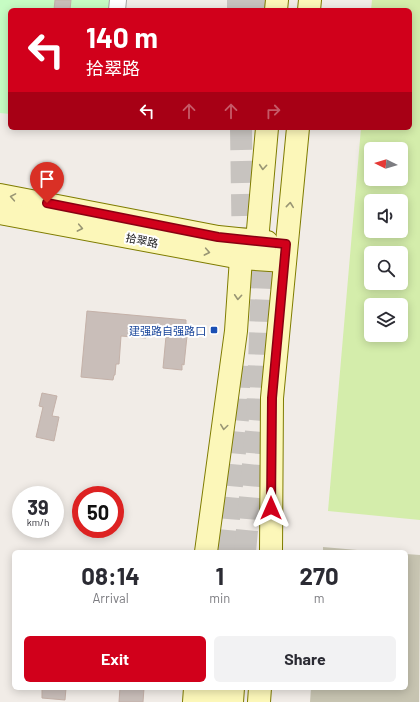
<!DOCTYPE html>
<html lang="en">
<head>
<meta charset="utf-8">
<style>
  :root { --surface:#fff; --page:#f2f2f3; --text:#2b2b33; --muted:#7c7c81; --accent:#d1001b }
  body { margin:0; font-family:Barlow,"Noto Sans SC",sans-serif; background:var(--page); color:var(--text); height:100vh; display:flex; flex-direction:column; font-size:15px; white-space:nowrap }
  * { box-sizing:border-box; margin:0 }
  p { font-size:13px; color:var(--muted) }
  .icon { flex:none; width:22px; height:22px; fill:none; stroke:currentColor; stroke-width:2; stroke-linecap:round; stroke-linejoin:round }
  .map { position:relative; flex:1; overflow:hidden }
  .panel { position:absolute; left:12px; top:550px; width:396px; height:140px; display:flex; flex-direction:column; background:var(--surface); border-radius:6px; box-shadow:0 2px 10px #0003 }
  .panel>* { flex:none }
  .guide { position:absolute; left:8px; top:8px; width:404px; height:122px; border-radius:6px; box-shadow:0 2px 10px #0003; background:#d1001b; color:#fff; overflow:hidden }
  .needle { width:26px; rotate:275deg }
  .tools { position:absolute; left:364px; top:142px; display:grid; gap:8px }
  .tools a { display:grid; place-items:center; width:44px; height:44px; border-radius:6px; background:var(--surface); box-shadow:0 2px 10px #0003; font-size:20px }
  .speed { position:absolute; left:12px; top:486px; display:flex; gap:8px; font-size:20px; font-weight:700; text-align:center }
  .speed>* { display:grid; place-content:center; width:52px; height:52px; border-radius:50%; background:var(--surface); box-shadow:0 2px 10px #0003; line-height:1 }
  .speed small { font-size:10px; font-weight:400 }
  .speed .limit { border:6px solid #d22; background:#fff; color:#111 }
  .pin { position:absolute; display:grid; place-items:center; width:34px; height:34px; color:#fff; margin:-41px -17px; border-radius:50% 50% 50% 0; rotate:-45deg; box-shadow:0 0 4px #0007 }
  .pin .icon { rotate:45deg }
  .me { position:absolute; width:44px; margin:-22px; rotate:0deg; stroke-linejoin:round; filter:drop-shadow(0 0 3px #0008) }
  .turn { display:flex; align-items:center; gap:14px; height:84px; padding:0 12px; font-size:18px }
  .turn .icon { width:52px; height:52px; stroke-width:2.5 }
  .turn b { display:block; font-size:28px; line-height:34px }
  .lanes { display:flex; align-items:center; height:38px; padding:0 12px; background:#0003; justify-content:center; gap:20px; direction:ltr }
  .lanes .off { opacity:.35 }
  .eta { display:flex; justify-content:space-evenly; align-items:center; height:68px; text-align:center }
  .eta b { font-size:24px; font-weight:700; line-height:28px }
  .action { display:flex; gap:8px; margin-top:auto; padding:8px 12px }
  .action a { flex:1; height:46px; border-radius:6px; background:var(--accent); color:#fff; font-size:16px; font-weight:700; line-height:46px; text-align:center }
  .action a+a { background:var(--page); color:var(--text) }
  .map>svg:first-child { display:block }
  .construction { fill:#c7c4b1 }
  .grass { fill:#d4edab; fill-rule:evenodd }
  .park { fill:#c6fcc3 }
  .building { fill:#c9beb9; stroke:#c4b1a8 }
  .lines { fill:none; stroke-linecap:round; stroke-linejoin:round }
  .secondary-tunnel { stroke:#c7c3bf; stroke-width:22; stroke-dasharray:22 11; stroke-linecap:butt }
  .street-casing { stroke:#a7a7a7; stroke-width:18 }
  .secondary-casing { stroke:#7f7c00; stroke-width:24 }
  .street { stroke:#fff; stroke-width:16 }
  .secondary { stroke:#fcf7b9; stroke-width:22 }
  .oneway { stroke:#999674 }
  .route-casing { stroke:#880012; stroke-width:10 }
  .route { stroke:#d1001b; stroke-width:7 }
  .transit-dot { fill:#1a4fb4; stroke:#fff; stroke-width:1.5 }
  .labels { text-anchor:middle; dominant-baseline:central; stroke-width:4; stroke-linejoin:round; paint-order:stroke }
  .street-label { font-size:11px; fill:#202020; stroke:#fff }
  .transit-label { font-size:11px; fill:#164399; stroke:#fff; text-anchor:end }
</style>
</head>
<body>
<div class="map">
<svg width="420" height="702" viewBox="0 0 420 702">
  <rect width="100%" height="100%" fill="#f1ece7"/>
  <g class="construction">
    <polygon points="323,547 380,552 323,552"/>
    <polygon points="406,554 420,555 419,702 310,702 311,688 406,688"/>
  </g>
  <path class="grass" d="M372,0h48v520l-92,-9 33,-383h49v-118h-39zM371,149h30v30h-30zM371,201h30v30h-30zM371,253h30v30h-30zM371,305h30v30h-30z"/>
  <polygon class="park" points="0,0 118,0 117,10 10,10 10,114 0,113"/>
  <g class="building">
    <polygon points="55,0 71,0 70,10 54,10"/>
    <polygon points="87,311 186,320 186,326 188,326 184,365 182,364 182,370 163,368 166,336 146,334 146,338 121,336 119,364 116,364 115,375 114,375 113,380 81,377"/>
    <polygon points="42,393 57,396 52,416 59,417 54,441 36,437 43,407 39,406"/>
    <polygon points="42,688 66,688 65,700 42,698"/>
    <polygon points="120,688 144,688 143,702 119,702"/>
  </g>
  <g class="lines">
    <g class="secondary-tunnel">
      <polyline points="238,0 238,10"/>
      <polyline points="260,0 260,10"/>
      <polyline points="241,128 243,259"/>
      <polyline points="226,552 238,418 240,357"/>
      <polyline points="245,552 257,420 262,279 262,240"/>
    </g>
    <g class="street-casing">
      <polyline id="street" points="117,10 118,0"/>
    </g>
    <g class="secondary-casing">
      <g id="secondary">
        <polyline points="276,10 277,0"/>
        <polyline points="309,10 310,0"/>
        <polyline points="0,195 218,237 267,242"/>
        <polyline points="0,213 241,258 285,261"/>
        <polyline points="206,552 236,331 241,258 257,241 267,128"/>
        <polyline points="271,552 272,398 298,128"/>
        <polyline points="194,702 195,688"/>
        <polyline points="214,702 215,688"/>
        <polyline points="232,702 233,688"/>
        <polyline points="259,702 260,688"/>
      </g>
    </g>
    <use href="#street" class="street"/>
    <use href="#secondary" class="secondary"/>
  </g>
  <defs><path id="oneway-chevron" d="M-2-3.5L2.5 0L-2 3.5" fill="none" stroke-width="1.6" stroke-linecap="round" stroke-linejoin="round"/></defs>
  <g class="oneway">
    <use href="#oneway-chevron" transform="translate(263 167) rotate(95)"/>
    <use href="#oneway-chevron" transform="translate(13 197) rotate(-170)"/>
    <use href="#oneway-chevron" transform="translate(290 205) rotate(-84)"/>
    <use href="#oneway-chevron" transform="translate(80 228) rotate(11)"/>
    <use href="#oneway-chevron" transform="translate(207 252) rotate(11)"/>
    <use href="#oneway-chevron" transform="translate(238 297) rotate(94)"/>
    <use href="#oneway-chevron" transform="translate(224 427) rotate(98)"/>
  </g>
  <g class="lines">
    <g class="route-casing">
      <polyline id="route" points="47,203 218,237 286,244 272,398 271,508"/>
    </g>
    <use href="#route" class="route"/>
  </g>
  <rect class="transit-dot" x="210" y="326" width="8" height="8" rx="2"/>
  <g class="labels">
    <g class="street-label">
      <text transform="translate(142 240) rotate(11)">拾翠路</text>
    </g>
    <g class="transit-label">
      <text x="206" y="330">建强路自强路口</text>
    </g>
  </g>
</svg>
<div class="tools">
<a><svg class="needle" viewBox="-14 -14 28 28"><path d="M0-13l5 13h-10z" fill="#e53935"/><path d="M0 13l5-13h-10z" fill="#7c7c81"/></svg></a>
<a><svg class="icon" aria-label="sound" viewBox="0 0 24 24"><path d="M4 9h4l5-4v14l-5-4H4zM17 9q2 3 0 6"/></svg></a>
<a><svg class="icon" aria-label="search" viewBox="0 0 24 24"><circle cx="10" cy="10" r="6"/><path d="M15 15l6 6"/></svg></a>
<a><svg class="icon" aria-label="layers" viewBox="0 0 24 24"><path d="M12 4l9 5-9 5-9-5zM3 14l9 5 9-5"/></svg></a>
</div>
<div class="speed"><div>39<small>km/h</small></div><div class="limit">50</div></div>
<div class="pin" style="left:47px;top:203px;background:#d93025"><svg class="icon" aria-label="arrive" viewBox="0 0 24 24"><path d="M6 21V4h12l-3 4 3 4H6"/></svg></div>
<svg class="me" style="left:271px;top:508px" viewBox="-20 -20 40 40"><path d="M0-17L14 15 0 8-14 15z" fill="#d1001b" stroke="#fff" stroke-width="4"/></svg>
<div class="guide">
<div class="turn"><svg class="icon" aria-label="left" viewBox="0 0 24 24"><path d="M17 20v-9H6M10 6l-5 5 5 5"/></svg><div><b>140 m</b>拾翠路</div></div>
<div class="lanes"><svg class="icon" aria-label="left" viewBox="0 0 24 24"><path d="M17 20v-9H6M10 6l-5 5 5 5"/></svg><svg class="icon off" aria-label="ahead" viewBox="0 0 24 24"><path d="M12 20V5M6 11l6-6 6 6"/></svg><svg class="icon off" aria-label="ahead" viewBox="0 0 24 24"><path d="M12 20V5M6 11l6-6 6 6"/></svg><svg class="icon off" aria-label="right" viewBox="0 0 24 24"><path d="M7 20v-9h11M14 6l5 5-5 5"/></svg></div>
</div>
<section class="panel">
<div class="eta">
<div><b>08:14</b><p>Arrival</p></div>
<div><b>1</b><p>min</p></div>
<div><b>270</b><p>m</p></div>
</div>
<div class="action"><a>Exit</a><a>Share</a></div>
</section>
</div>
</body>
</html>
